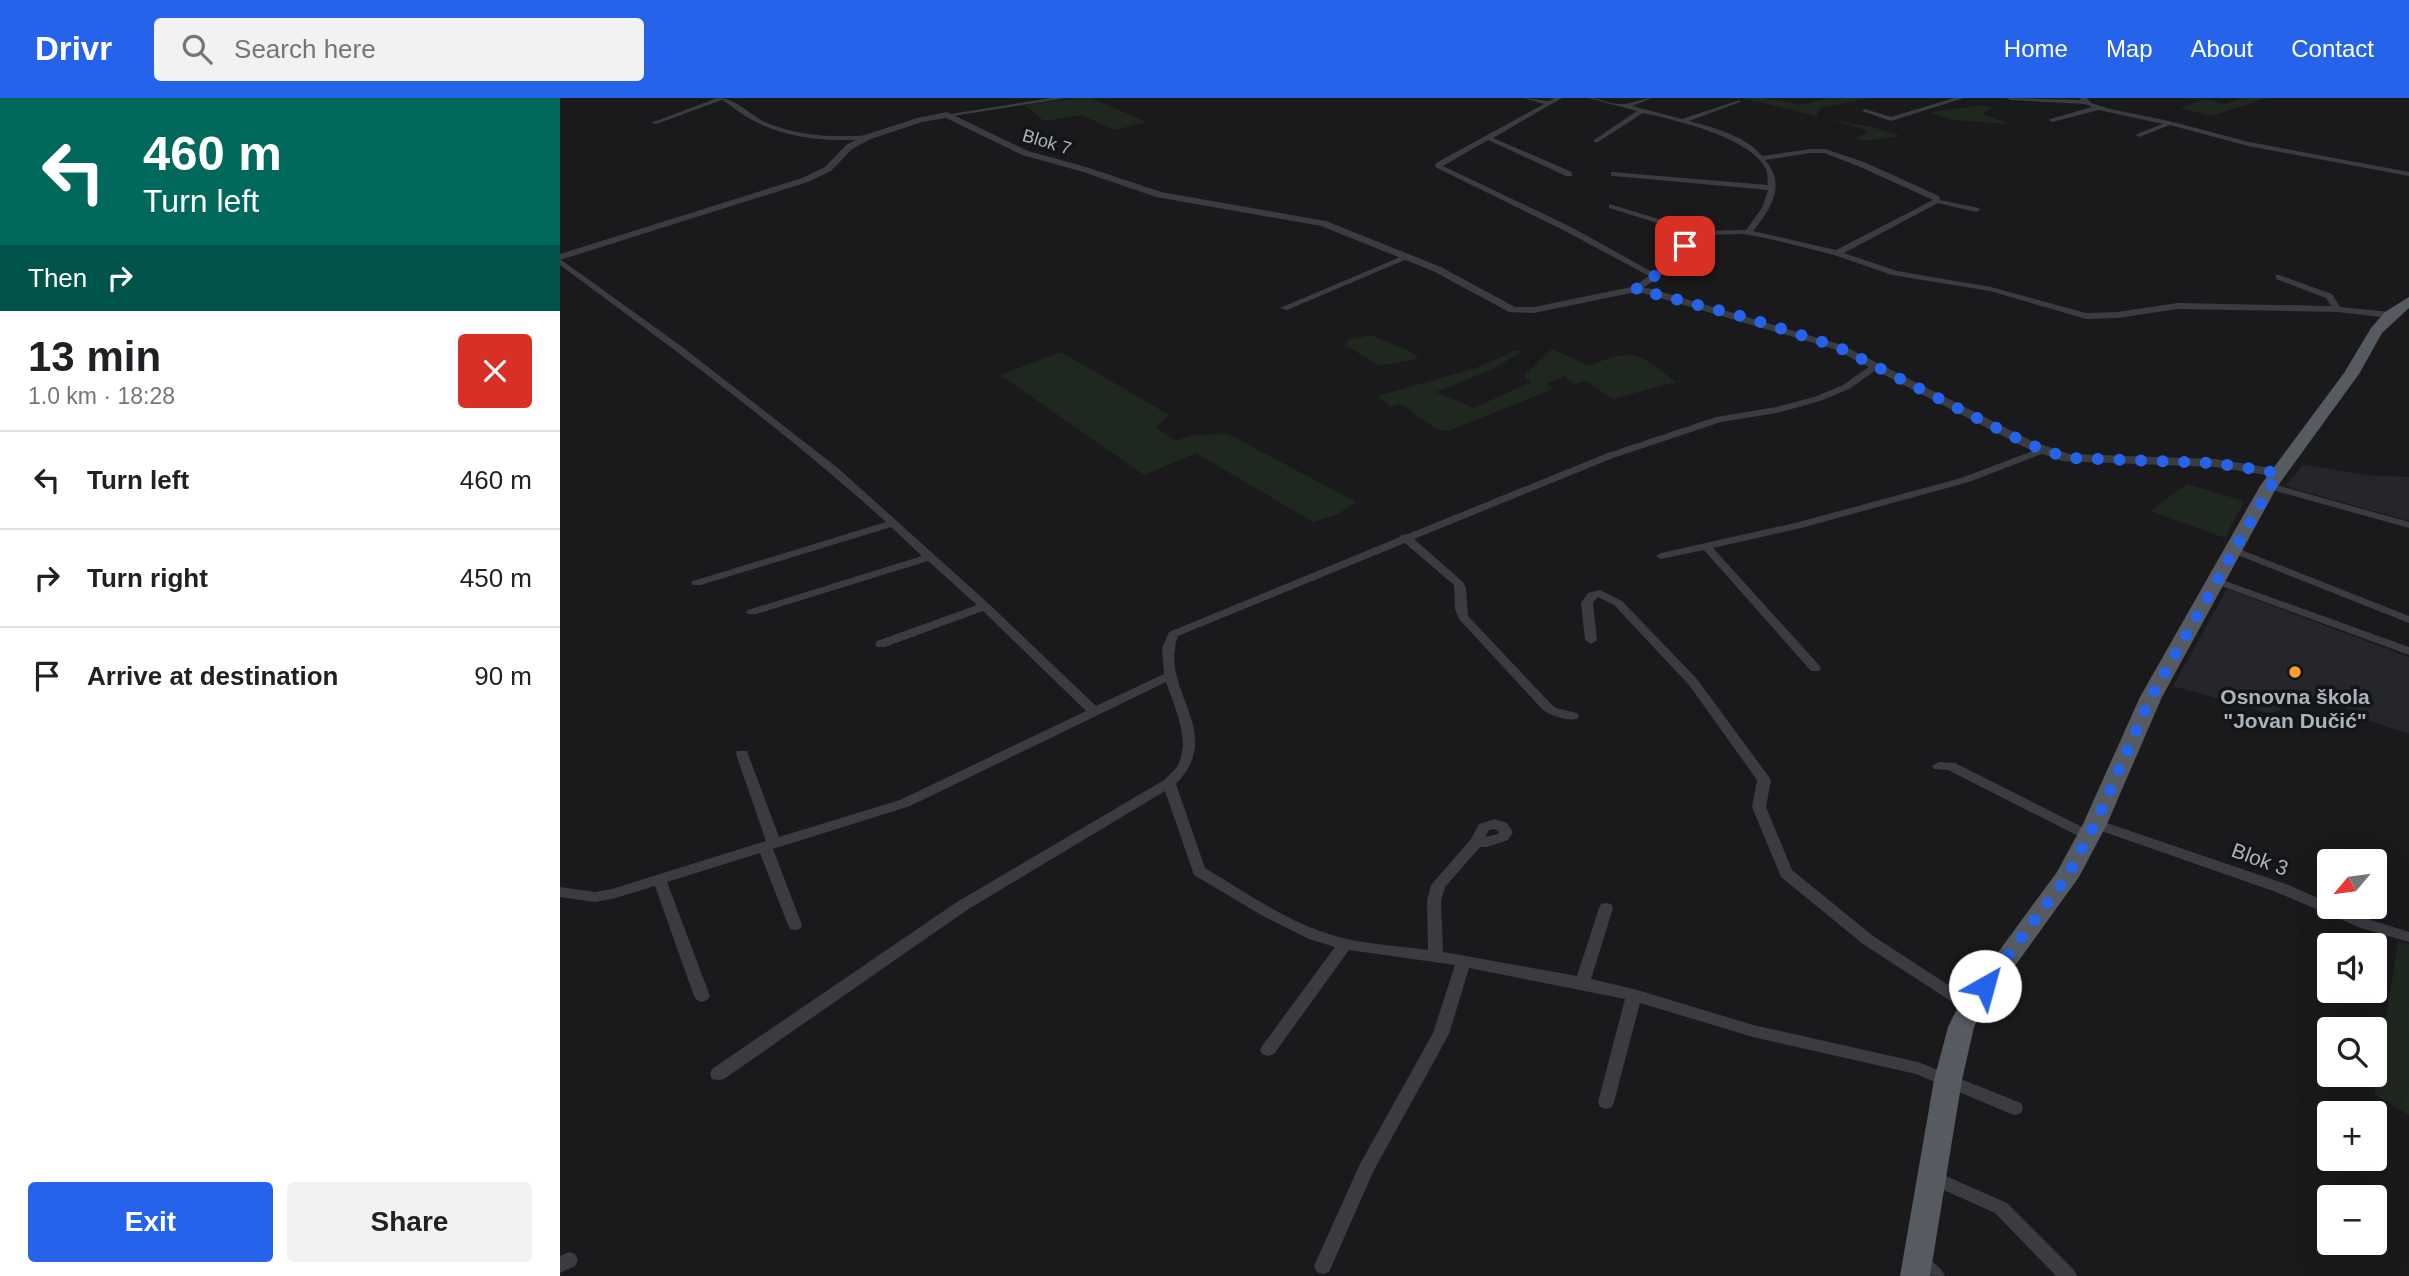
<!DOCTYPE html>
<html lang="en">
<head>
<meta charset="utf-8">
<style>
  :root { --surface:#fff; --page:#f2f2f2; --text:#202124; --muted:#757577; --line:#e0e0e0; --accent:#2563eb }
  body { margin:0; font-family:Arial,sans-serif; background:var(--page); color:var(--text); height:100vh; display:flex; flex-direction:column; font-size:26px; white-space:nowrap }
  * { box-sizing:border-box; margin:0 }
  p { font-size:23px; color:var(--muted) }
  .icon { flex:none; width:38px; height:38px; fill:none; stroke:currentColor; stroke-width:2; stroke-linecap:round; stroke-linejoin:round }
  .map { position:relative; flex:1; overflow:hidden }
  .side { display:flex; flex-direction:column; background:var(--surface); width:560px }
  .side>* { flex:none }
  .guide { background:#00695c; color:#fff; overflow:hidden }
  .needle { width:46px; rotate:241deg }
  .buttons { position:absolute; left:1757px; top:751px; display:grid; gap:14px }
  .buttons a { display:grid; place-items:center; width:70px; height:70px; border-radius:7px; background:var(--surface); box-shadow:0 7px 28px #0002; font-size:35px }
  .pin { position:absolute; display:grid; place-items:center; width:60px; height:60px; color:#fff; margin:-30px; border-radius:14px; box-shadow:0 4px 10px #0006 }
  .me { position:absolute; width:77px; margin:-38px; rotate:38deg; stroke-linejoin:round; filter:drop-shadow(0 0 5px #0008) }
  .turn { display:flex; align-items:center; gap:24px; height:147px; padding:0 28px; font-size:32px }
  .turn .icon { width:91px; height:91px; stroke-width:2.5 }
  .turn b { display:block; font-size:49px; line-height:60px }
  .then { display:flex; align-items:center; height:66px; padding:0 28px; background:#0003; gap:14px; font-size:26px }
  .round { display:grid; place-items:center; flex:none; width:74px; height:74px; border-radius:7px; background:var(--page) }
  .overview { display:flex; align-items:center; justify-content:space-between; height:119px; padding:0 28px }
  h1 { font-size:42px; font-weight:600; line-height:52px }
  .button { display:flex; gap:14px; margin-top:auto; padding:14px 28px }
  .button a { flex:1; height:80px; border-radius:7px; background:var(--accent); color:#fff; font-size:28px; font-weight:600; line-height:80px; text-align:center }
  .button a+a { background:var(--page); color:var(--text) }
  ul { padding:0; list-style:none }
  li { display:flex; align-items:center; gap:21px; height:98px; padding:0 28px; border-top:2px solid var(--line) }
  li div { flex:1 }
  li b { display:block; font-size:26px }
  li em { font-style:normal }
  header { display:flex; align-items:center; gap:42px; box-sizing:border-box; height:98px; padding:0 35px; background:var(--accent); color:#fff }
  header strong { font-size:33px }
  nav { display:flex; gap:38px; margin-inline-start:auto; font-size:24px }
  .search { width:490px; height:63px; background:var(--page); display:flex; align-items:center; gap:18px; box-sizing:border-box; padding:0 24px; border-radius:7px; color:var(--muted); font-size:26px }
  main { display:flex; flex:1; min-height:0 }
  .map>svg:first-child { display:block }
  .built { fill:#252629 }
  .green { fill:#1f281f }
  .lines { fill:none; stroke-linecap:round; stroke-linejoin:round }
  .minor { fill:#3a3c42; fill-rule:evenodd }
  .tertiary { fill:#3a3c42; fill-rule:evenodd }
  .primary { fill:#565a61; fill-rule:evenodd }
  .route { stroke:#2563eb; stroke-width:12; stroke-dasharray:0 21.6 }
  .poi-dot { fill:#ff9c2f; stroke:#141517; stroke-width:2.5 }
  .labels { text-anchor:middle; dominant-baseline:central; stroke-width:7; stroke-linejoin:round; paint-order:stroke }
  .far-street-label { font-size:18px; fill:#abb3bd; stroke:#141517 }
  .poi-label { font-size:21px; font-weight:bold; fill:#abb3bd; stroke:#141517 }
  .street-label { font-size:21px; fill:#abb3bd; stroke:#141517 }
</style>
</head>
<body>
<header>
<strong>Drivr</strong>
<div class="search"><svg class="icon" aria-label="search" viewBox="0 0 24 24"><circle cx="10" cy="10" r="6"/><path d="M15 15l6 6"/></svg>Search here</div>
<nav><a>Home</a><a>Map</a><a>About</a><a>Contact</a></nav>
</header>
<main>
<section class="side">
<div class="guide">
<div class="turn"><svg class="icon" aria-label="left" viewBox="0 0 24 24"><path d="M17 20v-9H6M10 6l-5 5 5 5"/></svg><div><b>460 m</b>Turn left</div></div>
<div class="then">Then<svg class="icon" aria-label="right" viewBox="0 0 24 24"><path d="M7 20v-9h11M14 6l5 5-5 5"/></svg></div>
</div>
<div class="overview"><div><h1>13 min</h1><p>1.0 km · 18:28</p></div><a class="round" style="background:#d93025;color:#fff"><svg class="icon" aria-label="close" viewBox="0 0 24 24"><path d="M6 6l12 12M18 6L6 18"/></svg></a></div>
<ul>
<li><svg class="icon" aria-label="left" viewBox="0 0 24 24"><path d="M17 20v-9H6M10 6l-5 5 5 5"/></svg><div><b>Turn left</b></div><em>460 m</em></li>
<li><svg class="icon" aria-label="right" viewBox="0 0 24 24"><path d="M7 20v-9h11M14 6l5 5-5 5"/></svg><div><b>Turn right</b></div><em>450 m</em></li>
<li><svg class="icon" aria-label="arrive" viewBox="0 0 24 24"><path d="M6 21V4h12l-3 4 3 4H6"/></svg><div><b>Arrive at destination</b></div><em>90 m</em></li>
</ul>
<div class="button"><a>Exit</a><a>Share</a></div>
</section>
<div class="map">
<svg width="1849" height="1178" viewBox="0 0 1849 1178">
  <rect width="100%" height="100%" fill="#1a1a1c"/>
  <g class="built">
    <polygon points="1743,367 1806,377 1849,379 1849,423 1725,388"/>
    <polygon points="1667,491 1849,559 1849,636 1789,616 1792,612 1752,599 1749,602 1729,597 1720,613 1708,615 1613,588"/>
  </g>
  <g class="green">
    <polygon points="517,0 532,0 586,24 555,32 521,17 484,23 465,7"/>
    <polygon points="1182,0 1206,0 1240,7 1270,0 1309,0 1260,10 1256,18"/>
    <polygon points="1685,0 1708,0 1651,18 1620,10 1644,1 1665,6"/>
    <polygon points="1423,7 1433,10 1422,16 1449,26 1393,22 1370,14"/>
    <polygon points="1266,21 1312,29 1341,38 1305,43 1295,40 1308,35 1304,31"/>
    <path d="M811,237c17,9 33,11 48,23l-39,8 -35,-21 3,-5z"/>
    <path d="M992,251l37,17c45,-19 49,-13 87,16l-63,17 -27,-18 -12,3 -10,-8 -18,8 7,5 -105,42 -12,-2 -35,-25 -11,3 -12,-11 98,-28 41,-18 4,2 -28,17 -57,23 38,16 57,-26 -7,-6z"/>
    <polygon points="501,254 609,317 596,329 615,343 634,337 668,336 796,404 776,417 753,424 636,355 584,377 440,277"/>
    <polygon points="1627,386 1684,403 1665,440 1590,413"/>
    <polygon points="1838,844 1849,846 1849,1017 1814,996"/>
  </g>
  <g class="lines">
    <g class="minor">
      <path d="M157,0c20,0 31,16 48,24 31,14 70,16 103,13l3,2 -3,2c-35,3 -76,0 -108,-15 -14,-6 -25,-16 -38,-24l-66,24 -5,-1z"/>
      <polygon points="491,0 507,0 387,19 384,17"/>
      <path d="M963,0l26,3 5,-3h8l-69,40 79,34v4h-6l-78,-36 -45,26 128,61 83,46 9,-7 30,-32 -84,-26v-4l90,27 47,-1 16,-22 6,-18 -154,-14h-3v-4l157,13c-1,-4 0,-12 -2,-16 -16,-32 -91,-49 -123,-56l-45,29h-4v-2l43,-29 -49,-13c12,0 23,7 35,6 10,0 19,-6 29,-6l-20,8 50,13 58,-19v2l-51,19c24,6 57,15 73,35l48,-7h15l39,13 75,34 1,4 39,8 1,2 -4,2 -38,-9 -94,50 53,18 94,16 95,26 31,-1 61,-9 153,3 -5,-8 -50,-19v-4h3l53,19 8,13 50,5 4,3 -4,3 -53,-6 -159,-3 -61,9 -31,1 -96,-28 -98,-16 -58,-20 -64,-16 -26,-5 -44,1 -31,35 -30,21h-6v-4l16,-11 -84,-45 -130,-64 1,-4 108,-59zM1250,55h14l34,13 75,34 -97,50 -83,-19c18,-22 34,-46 12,-71z"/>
      <polygon points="1394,0 1404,0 1331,23 1302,13 1305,11 1331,19"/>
      <polygon points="1447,0 1521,2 1520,0 1527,0 1531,5 1550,11 1609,23 1689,44 1849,74 1849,78 1688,48 1610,27 1579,39 1576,37 1577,36 1603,26 1539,12 1492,24 1489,22 1490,21 1532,9 1525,6 1450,2"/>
      <polygon points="845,157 852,159 727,212 720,210"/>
      <path d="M0,161l121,87 158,123 150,135 107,102 68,-32 -2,-26 7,-16 231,-95 1,-2 7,-1 197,-80 111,-37 60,-10 38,-10 29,-12 30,-21h6v4l-30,21 -29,12 -43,12 -56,9 -108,36 -199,81 49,43 3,6 2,28 81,86 7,6 21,5 2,3 -2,3c-12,2 -27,-3 -36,-11l-82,-89 -4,-10 -1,-24 -49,-42 -227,93c-20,55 49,95 -2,148l29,84c37,22 75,49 115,63 34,13 73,14 108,19l-1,-49 4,-16 40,-46 8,-15 16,-5 12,4 6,9 -5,8 -21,7h-7l-35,40 -4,14 2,51 134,24 22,-68 2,-4 5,-1 5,1 2,4 -22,71 43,10 119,36 165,37 103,41 2,5 -2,5 -6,2 -6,-2 -93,-39 -163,-37 -113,-34 -26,99 -2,5 -6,2 -6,-2 -2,-5 27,-103 -156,-31 -20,66 -76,138 -44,100 -6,2 -6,-2 -3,-6 46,-102 73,-131 22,-68 -106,-15 -75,104 -6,2 -6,-2 -2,-4 2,-4 73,-99 -26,-8 -46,-23 -69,-41 -29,-84 -198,119 -243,169 -6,1 -6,-1 -2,-5 2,-5 245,-167 207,-122c5,-5 12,-10 15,-17 11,-25 -5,-57 -13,-81l-256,124 -137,43 29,76 -2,4 -5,1 -5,-1 -2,-4 -28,-72 -93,29 43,114 -3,4 -5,2 -5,-2 -3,-4 -39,-110 -43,13 -17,3 -35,-5v-10l35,5 17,-3 154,-48 -30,-87 1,-3h10l1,3 31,83 121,-37 186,-89 -103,-100 -98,36h-8l-2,-3 2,-3 100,-36 -49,-44 -172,53h-8l-2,-2 2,-2 174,-54 -31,-29 -190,58h-8l-2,-2 2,-2 193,-59c-103,-93 -215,-175 -326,-257zM935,731l4,3 -1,2 -13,3 4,-7z"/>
      <polygon points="1483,349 1487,350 1487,354 1409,384 1241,430 1153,450 1259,567 1261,570 1259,573 1251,573 1144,452 1101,461 1096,458 1101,455 1235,425 1401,380"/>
      <polygon points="1709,385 1849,424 1849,430 1705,390 1705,386"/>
      <polygon points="1674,449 1849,518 1849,525 1670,454 1669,452 1670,450"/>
      <polygon points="1657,480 1849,549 1849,557 1653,485 1651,483 1653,481"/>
      <polygon points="1040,492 1062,503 1137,581 1209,679 1211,682 1206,709 1232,772 1313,838 1416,905 1419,909 1416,913 1411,915 1406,913 1303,846 1221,779 1192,709 1197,682 1129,587 1054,507 1038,499 1033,505 1037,542 1031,546 1025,542 1021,505 1028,495"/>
      <polygon points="1379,664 1395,665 1534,735 1536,738 1534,741 1524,741 1388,672 1374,671 1372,668"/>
      <polygon points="1535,721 1726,786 1769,805 1769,808 1779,808 1811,822 1849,834 1849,844 1801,830 1716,794 1530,729 1528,726 1530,723"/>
      <polygon points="1372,1072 1447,1105 1514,1172 1517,1178 1496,1178 1435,1115 1366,1084 1363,1079 1366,1074"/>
      <polygon points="9,1154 15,1156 18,1162 15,1168 0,1175 0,1158"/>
      <path d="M1358,1156c10,4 23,12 27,22 -15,0 -29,0 -36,-14l3,-6z"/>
    </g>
    <polygon class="tertiary" points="387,14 468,53 526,69 601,94 766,123 881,169 955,209 974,209 1076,188 1092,191 1282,247 1472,343 1509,356 1655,361 1718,371 1725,375 1718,379 1655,369 1502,363 1464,349 1274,251 1090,197 1076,194 974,215 949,214 873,173 761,128 596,99 520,73 462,57 386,20 362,24 311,41 292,51 271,73 248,84 0,162 0,156 242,80 265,69 286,47 305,37 357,20"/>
    <polygon class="primary" points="1849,199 1849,210 1822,235 1799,276 1717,389 1602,599 1547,726 1519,779 1421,915 1414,929 1402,982 1370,1178 1340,1178 1374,982 1388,929 1398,909 1497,774 1523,726 1580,599 1700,388 1784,275 1811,230 1825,214"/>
  </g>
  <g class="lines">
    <polyline class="route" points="1125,148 1106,170 1076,191 1185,219 1278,249 1468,346 1507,360 1655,365 1718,375 1591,599 1535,726 1507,779 1425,888"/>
  </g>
  <circle class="poi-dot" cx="1735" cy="574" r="7"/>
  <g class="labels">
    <g class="far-street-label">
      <text transform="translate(487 44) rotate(17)">Blok 7</text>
    </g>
    <g class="poi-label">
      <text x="1735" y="598">Osnovna škola<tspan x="1735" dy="24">"Jovan Dučić"</tspan></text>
    </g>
    <g class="street-label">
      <text transform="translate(1700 761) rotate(20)">Blok 3</text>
    </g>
  </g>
</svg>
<div class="buttons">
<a><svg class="needle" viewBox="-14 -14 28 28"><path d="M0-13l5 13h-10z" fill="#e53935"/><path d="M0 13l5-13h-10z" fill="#757577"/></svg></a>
<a><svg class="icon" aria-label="sound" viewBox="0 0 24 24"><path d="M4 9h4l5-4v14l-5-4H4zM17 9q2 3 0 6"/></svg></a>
<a><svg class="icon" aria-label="search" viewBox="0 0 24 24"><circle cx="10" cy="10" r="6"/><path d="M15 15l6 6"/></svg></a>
<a>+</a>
<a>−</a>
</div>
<div class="pin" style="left:1125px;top:148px;background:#d93025"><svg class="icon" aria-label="arrive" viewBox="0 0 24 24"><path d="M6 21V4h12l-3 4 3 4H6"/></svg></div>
<svg class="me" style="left:1425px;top:888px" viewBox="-20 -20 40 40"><circle r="19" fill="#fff"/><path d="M0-13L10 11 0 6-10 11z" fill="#2563eb"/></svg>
</div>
</main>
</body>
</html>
